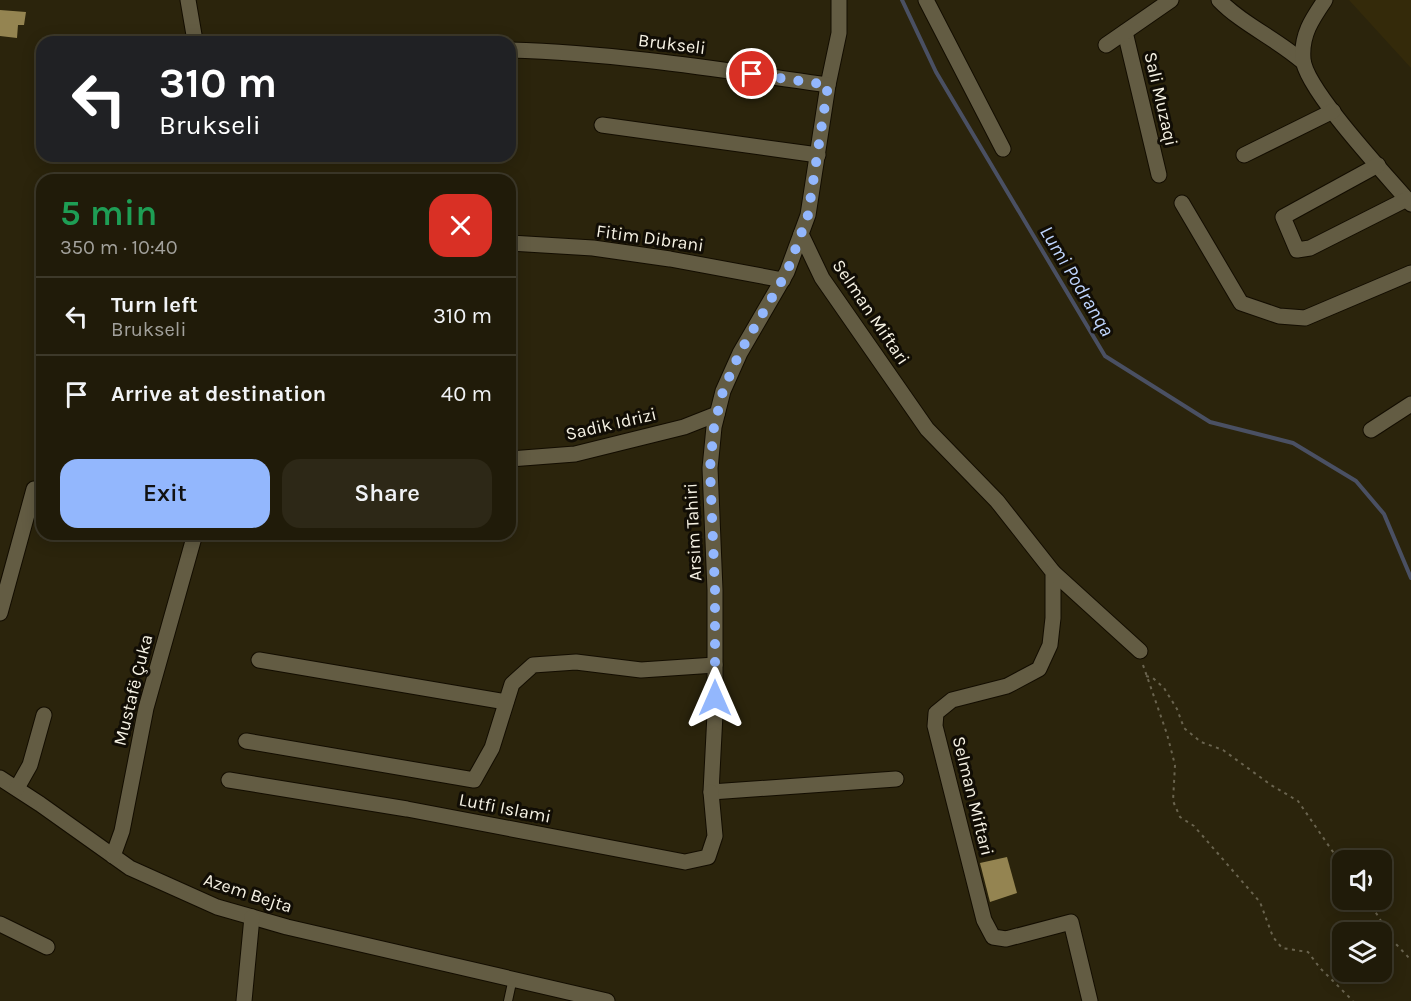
<!DOCTYPE html>
<html lang="en">
<head>
<meta charset="utf-8">
<style>
  :root { --surface:#201b09; --page:#2d2817; --text:#f1f3f6; --muted:#a2a19c; --line:#3d392a; --accent:#93b7fd }
  body { margin:0; font-family:Karla,sans-serif; background:var(--page); color:var(--text); height:100vh; display:flex; flex-direction:column; font-size:22px; white-space:nowrap }
  * { box-sizing:border-box; margin:0 }
  p { font-size:20px; color:var(--muted) }
  .icon { flex:none; width:33px; height:33px; fill:none; stroke:currentColor; stroke-width:2; stroke-linecap:round; stroke-linejoin:round }
  .map { position:relative; flex:1; overflow:hidden }
  .sheet { position:absolute; left:36px; top:174px; width:480px; height:366px; display:flex; flex-direction:column; background:var(--surface); border-radius:18px; box-shadow:0 3px 15px #0003,0 0 0 2px var(--line) }
  .sheet>* { flex:none }
  .hud { position:absolute; left:36px; top:36px; width:480px; height:126px; border-radius:18px; box-shadow:0 3px 15px #0003,0 0 0 2px var(--line); background:#202124; color:#fff; overflow:hidden }
  .fabs { position:absolute; left:1332px; top:850px; display:grid; gap:12px }
  .fabs a { display:grid; place-items:center; width:60px; height:60px; border-radius:12px; background:var(--surface); box-shadow:0 3px 15px #0003,0 0 0 2px var(--line); font-size:30px }
  .pin { position:absolute; display:grid; place-items:center; width:51px; height:51px; color:#fff; margin:-26px; border:3px solid #fff; border-radius:50%; box-shadow:0 2px 6px #0007 }
  .me { position:absolute; width:66px; margin:-33px; rotate:0deg; stroke-linejoin:round; filter:drop-shadow(0 0 4px #0008) }
  .turn { display:flex; align-items:center; gap:21px; height:126px; padding:0 24px; font-size:27px }
  .turn .icon { width:78px; height:78px; stroke-width:2.5 }
  .turn b { display:block; font-size:42px; line-height:51px }
  .round { display:grid; place-items:center; flex:none; width:63px; height:63px; border-radius:18px; background:var(--page) }
  .head { display:flex; align-items:center; justify-content:space-between; height:102px; padding:0 24px }
  h1 { font-size:36px; font-weight:600; line-height:45px; color:#1e9e55 }
  .button { display:flex; gap:12px; margin-top:auto; padding:12px 24px }
  .button a { flex:1; height:69px; border-radius:18px; background:var(--accent); color:#111; font-size:24px; font-weight:600; line-height:69px; text-align:center }
  .button a+a { background:var(--page); color:var(--text) }
  ul { padding:0; list-style:none }
  li { display:flex; align-items:center; gap:18px; height:78px; padding:0 24px; border-top:2px solid var(--line) }
  li div { flex:1 }
  li b { display:block; font-size:22px }
  li em { font-style:normal }
  .map>svg:first-child { display:block }
  .built { fill:#342a0a }
  .lines { fill:none; stroke-linecap:round; stroke-linejoin:round }
  .stream { stroke:#4a5063; stroke-width:4 }
  .building { fill:#948451 }
  .lane-casing { stroke:#130d00; stroke-width:10 }
  .street-casing { stroke:#130d00; stroke-width:17 }
  .path { stroke:#6a644f; stroke-width:2; stroke-dasharray:3 4.5; stroke-linecap:butt }
  .lane { stroke:#635c43; stroke-width:8 }
  .street { stroke:#635c43; stroke-width:15 }
  .route { stroke:#93b7fd; stroke-width:10; stroke-dasharray:0 18 }
  .labels { text-anchor:middle; dominant-baseline:central; stroke-width:6; stroke-linejoin:round; paint-order:stroke }
  .street-label { font-size:18px; fill:#f6f2e4; stroke:#110d05 }
  .water-label { font-size:20px; font-style:italic; fill:#bed4fc; stroke:#110d05 }
</style>
</head>
<body>
<div class="map">
<svg width="1411" height="1001" viewBox="0 0 1411 1001">
  <rect width="100%" height="100%" fill="#2b240c"/>
  <polygon class="built" points="1349,0 1411,0 1411,68"/>
  <g class="lines">
    <polyline class="stream" points="902,0 936,72 1105,356 1210,422 1293,443 1356,481 1384,514 1411,578"/>
  </g>
  <g class="building">
    <polygon points="0,10 26,12 24,25 18,25 17,38 0,36"/>
    <polygon points="1007,857 1017,893 990,902 980,863"/>
  </g>
  <g class="lines">
    <g class="lane-casing">
      <polyline id="lane" points="508,1001 513,978"/>
    </g>
    <g class="street-casing">
      <g id="street">
        <polyline points="188,0 194,35"/>
        <polyline points="839,0 839,33 828,85 808,215 787,272 740,353 723,391 714,427 710,468 715,590 715,714 711,792 896,779"/>
        <polyline points="926,0 1003,149"/>
        <path d="M1219,0c23,24 58,39 84,62"/>
        <path d="M1325,0c-13,19 -24,35 -22,59 2,30 86,119 108,145"/>
        <polyline points="1125,32 1159,175"/>
        <polyline points="1106,45 1171,0"/>
        <path d="M510,50c107,3 212,20 318,35"/>
        <polyline points="602,125 818,155"/>
        <polyline points="1244,155 1333,111"/>
        <polyline points="1378,165 1283,217 1297,250 1310,248 1407,199"/>
        <polyline points="1182,203 1241,303 1279,316 1305,318 1411,273"/>
        <polyline points="801,234 822,278 927,429 997,501 1053,572 1053,618 1050,645 1039,669 1007,686 952,700 936,713 935,726 984,920 993,937 1006,939 1071,922 1090,1001"/>
        <polyline points="510,243 593,248 670,259 783,280"/>
        <polyline points="1371,430 1411,404"/>
        <polyline points="510,459 575,454 684,427 717,414"/>
        <polyline points="1053,572 1140,651"/>
        <polyline points="0,613 34,489"/>
        <polyline points="259,660 506,702"/>
        <polyline points="246,741 474,780 492,748 512,684 533,665 576,662 641,670 715,665"/>
        <polyline points="0,778 40,804 130,868 217,907 287,927 607,1001"/>
        <polyline points="229,780 407,809 685,862 708,857 715,836 711,792"/>
        <polyline points="17,788 30,765 44,715"/>
        <polyline points="113,856 122,831 146,708 195,534"/>
        <polyline points="0,924 47,947"/>
        <polyline points="244,1001 252,917"/>
      </g>
    </g>
    <g class="path">
      <polyline points="1143,665 1167,734 1175,765 1173,801 1180,817 1194,826 1260,902 1273,937 1282,948 1308,952 1320,968 1353,1001"/>
      <polyline points="1146,676 1153,678 1164,688 1177,709 1184,728 1201,742 1223,750 1271,785 1298,801 1342,865"/>
      <polyline points="1368,900 1394,942 1411,960"/>
    </g>
    <use href="#lane" class="lane"/>
    <use href="#street" class="street"/>
  </g>
  <g class="lines">
    <polyline class="route" points="715,698 715,590 710,468 714,427 723,391 740,352 787,272 808,215 828,85 752,74"/>
  </g>
  <g class="labels">
    <g class="street-label">
      <text transform="translate(672 44) rotate(7)">Brukseli</text>
      <text transform="translate(1161 99) rotate(77)">Sali Muzaqi</text>
      <text transform="translate(650 238) rotate(8)">Fitim Dibrani</text>
      <text transform="translate(871 312) rotate(56)">Selman Miftari</text>
      <text transform="translate(611 424) rotate(-13)">Sadik Idrizi</text>
      <text transform="translate(693 532) rotate(-93)">Arsim Tahiri</text>
      <text transform="translate(133 690) rotate(-76)">Mustafë Çuka</text>
      <text transform="translate(973 796) rotate(76)">Selman Miftari</text>
      <text transform="translate(505 808) rotate(11)">Lutfi Islami</text>
      <text transform="translate(248 893) rotate(18)">Azem Bejta</text>
    </g>
    <g class="water-label">
      <text transform="translate(1077 281) rotate(59)">Lumi Podranqa</text>
    </g>
  </g>
</svg>
<div class="fabs">
<a><svg class="icon" aria-label="sound" viewBox="0 0 24 24"><path d="M4 9h4l5-4v14l-5-4H4zM17 9q2 3 0 6"/></svg></a>
<a><svg class="icon" aria-label="layers" viewBox="0 0 24 24"><path d="M12 4l9 5-9 5-9-5zM3 14l9 5 9-5"/></svg></a>
</div>
<div class="pin" style="left:752px;top:74px;background:#d93025"><svg class="icon" aria-label="arrive" viewBox="0 0 24 24"><path d="M6 21V4h12l-3 4 3 4H6"/></svg></div>
<svg class="me" style="left:715px;top:698px" viewBox="-20 -20 40 40"><path d="M0-17L14 15 0 8-14 15z" fill="#93b7fd" stroke="#fff" stroke-width="4"/></svg>
<div class="hud">
<div class="turn"><svg class="icon" aria-label="left" viewBox="0 0 24 24"><path d="M17 20v-9H6M10 6l-5 5 5 5"/></svg><div><b>310 m</b>Brukseli</div></div>
</div>
<section class="sheet">
<div class="head"><div><h1>5 min</h1><p>350 m · 10:40</p></div><a class="round" style="background:#d93025;color:#fff"><svg class="icon" aria-label="close" viewBox="0 0 24 24"><path d="M6 6l12 12M18 6L6 18"/></svg></a></div>
<ul>
<li><svg class="icon" aria-label="left" viewBox="0 0 24 24"><path d="M17 20v-9H6M10 6l-5 5 5 5"/></svg><div><b>Turn left</b><p>Brukseli</p></div><em>310 m</em></li>
<li><svg class="icon" aria-label="arrive" viewBox="0 0 24 24"><path d="M6 21V4h12l-3 4 3 4H6"/></svg><div><b>Arrive at destination</b></div><em>40 m</em></li>
</ul>
<div class="button"><a>Exit</a><a>Share</a></div>
</section>
</div>
</body>
</html>
